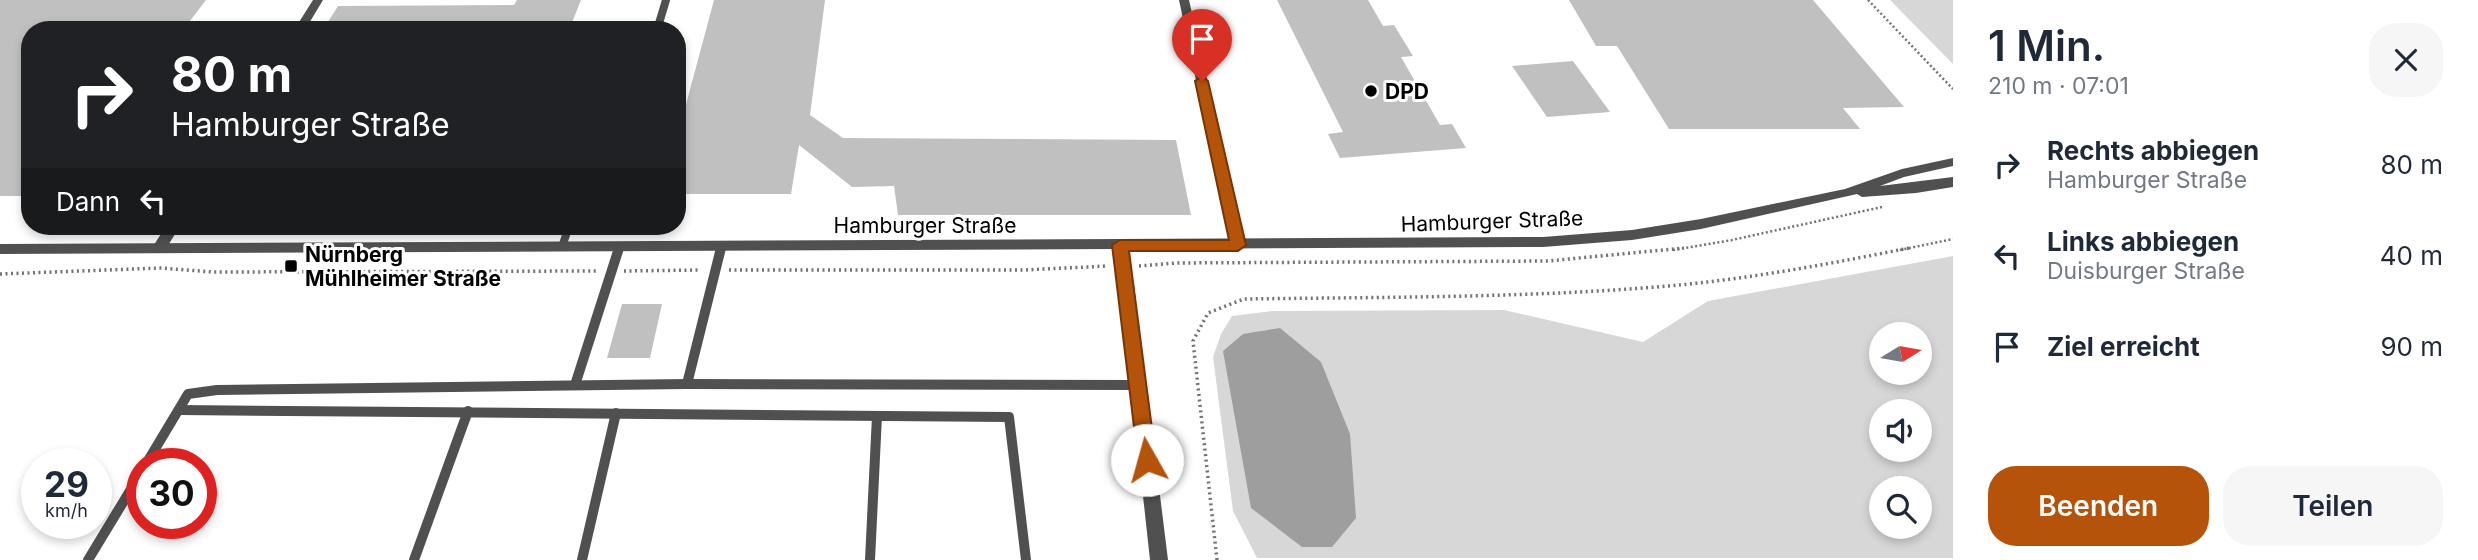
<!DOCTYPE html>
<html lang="de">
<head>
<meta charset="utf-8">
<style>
  :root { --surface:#fff; --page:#f6f6f7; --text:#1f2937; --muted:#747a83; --accent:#b45309 }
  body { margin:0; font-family:Inter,sans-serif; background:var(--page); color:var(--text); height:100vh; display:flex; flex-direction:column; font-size:26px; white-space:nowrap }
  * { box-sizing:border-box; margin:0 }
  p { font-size:23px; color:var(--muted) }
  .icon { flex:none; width:38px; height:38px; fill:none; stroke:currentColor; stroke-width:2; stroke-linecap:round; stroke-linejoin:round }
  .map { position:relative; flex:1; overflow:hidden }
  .panel { display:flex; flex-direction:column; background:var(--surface); width:525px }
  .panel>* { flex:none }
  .guide { position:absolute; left:21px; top:21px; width:665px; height:214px; border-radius:28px; box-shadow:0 4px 10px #0003; background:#202124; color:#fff; overflow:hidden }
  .needle { width:46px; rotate:79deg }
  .controls { position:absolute; left:1869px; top:322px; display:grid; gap:14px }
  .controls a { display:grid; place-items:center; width:63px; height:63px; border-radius:50%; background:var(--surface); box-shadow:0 4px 10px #0003; font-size:35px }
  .speed { position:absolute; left:21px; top:448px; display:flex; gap:14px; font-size:35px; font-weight:700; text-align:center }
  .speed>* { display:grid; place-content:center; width:91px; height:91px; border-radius:50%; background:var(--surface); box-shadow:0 4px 10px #0003; line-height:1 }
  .speed small { font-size:18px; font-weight:400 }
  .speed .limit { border:10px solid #d22; background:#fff; color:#111 }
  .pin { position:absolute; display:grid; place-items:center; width:60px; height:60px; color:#fff; margin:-72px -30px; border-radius:50% 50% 50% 0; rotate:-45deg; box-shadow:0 0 7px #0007 }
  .pin .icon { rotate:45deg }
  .me { position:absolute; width:77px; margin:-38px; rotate:353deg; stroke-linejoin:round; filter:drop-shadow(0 0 5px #0008) }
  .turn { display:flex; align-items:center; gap:24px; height:147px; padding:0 35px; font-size:32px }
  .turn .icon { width:91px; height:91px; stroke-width:2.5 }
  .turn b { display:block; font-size:49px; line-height:60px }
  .then { display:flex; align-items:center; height:66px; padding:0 35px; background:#0003; gap:14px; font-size:26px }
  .round { display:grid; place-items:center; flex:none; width:74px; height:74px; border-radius:28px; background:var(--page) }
  .overview { display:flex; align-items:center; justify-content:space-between; height:119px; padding:0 35px }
  h1 { font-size:42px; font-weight:600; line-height:52px }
  .cta { display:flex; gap:14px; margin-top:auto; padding:14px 35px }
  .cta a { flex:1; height:80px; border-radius:28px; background:var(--accent); color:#fff; font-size:28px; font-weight:600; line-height:80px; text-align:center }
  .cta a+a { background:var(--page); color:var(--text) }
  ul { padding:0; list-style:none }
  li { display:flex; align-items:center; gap:21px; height:91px; padding:0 35px }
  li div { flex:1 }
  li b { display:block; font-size:26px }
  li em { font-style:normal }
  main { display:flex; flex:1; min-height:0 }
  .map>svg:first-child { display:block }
  .green { fill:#d7d7d7; fill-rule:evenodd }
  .water { fill:#9e9e9e }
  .building { fill:#c0c0c0 }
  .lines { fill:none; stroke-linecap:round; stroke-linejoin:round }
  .path-far1 { stroke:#727272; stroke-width:2.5; stroke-dasharray:2 2.5; stroke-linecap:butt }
  .path { stroke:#727272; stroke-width:3.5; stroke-dasharray:2 3.5; stroke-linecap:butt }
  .service-far1 { stroke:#505050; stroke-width:8 }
  .service { stroke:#505050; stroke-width:10 }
  .minor { fill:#505050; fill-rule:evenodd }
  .tertiary { fill:#505050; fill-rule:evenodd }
  .route { fill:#b45309; stroke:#753606; stroke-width:2 }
  .poi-dot { fill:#000; stroke:#fff; stroke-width:2.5 }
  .labels { text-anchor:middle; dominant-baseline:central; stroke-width:6; stroke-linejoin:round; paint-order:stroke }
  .poi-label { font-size:21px; font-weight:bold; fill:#000; stroke:#fff; text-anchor:start }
  .street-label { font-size:21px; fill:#000; stroke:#fff }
</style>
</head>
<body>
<main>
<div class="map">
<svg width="1953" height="560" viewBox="0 0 1953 560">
  <rect width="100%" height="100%" fill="#fff"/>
  <g class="green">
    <polygon points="1890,0 1953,0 1953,64"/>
    <path d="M1953,256v302h-696l-24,-47 -20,-154 8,-23 11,-18 40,-5 232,-1 139,32 65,-41zM1881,334h39v39h-39zM1881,411h39v39h-39zM1881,488h39v39h-39z"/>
  </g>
  <polygon class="water" points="1280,328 1321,362 1350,434 1356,518 1332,547 1302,547 1251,508 1223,351 1243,334"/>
  <g class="building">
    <polygon points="0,0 206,0 183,30 30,30 30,196 0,196"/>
    <polygon points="517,0 581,0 569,30 323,30 338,6 514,5"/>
    <polygon points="714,0 825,0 810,115 843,138 1176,140 1191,215 898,215 894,186 852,187 799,145 791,194 677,194 677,138"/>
    <polygon points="1277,0 1368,0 1383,26 1394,25 1413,56 1401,57 1440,125 1452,124 1466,148 1340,158 1328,134 1343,132"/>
    <polygon points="1569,0 1813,0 1904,107 1843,108 1860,129 1669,129 1617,46 1596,46"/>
    <polygon points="1573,61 1610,112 1547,117 1512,66"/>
    <polygon points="622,304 662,304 650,358 607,358"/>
  </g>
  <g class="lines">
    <g class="path-far1">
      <polyline points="1868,0 1953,89"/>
      <polyline points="1673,250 1732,240 1882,207"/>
      <polyline points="1900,250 1953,239"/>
    </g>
    <g class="path">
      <polyline points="1139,266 1176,263 1548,261 1684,248"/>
      <polyline points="729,270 1024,270 1107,266"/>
      <polyline points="624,271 701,270"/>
      <polyline points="0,274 160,268 213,272 596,271"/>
      <path d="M1217,560l-24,-219 15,-28 36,-14c141,-2 283,-1 424,-13 81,-7 161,-22 241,-38"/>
    </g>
    <g class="service-far1">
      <polyline points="657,30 666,0"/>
      <polyline points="562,247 569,226"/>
      <polyline points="618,250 619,247"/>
      <polyline points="720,250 721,246"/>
    </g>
    <g class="service">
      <polyline points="687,384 721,248"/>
      <polyline points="575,385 619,248"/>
      <polyline points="179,410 1009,417 1026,560"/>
      <polyline points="146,464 188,394 217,390 687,384 1138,385"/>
      <polyline points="88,560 142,471"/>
      <polyline points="414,560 468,411"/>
      <polyline points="582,560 616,413"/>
      <polyline points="870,560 877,416"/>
    </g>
    <g class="minor">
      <polygon points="313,0 323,0 305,30 294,30"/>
      <polygon points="1179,0 1189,0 1245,245 1238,250 1231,245"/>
      <polygon points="166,226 180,226 164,252 154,252 152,248"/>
      <polygon points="1120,240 1127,245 1134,285 1168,560 1150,560 1120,285 1113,245"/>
    </g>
    <polygon class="tertiary" points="1953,158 1953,166 1904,177 1880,186 1953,177 1953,187 1916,193 1862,197 1857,194 1701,229 1632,240 1543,247 0,254 0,244 1543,237 1632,230 1701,219 1845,189 1902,169"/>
  </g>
  <polygon class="route" points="1202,76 1208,81 1246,245 1238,251 1129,251 1156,460 1154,466 1147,468 1141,466 1138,460 1112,245 1120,240 1229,240 1195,81"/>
  <g class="poi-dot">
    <circle cx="1371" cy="91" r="7"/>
    <rect x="284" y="259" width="14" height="14" rx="3.5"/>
  </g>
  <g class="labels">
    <g class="poi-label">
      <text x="1385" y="91">DPD</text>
      <text x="305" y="254">Nürnberg<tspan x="305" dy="24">Mühlheimer Straße</tspan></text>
    </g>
    <g class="street-label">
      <text transform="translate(1492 221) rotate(-2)">Hamburger Straße</text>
      <text x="925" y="225">Hamburger Straße</text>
    </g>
  </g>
</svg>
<div class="controls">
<a><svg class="needle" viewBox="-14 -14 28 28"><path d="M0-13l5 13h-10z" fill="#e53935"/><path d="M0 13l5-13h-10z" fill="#747a83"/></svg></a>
<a><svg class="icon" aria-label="sound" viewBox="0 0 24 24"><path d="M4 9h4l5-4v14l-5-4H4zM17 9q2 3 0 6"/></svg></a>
<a><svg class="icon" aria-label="search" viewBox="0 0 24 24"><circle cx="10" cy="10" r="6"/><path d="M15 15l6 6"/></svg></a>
</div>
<div class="speed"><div>29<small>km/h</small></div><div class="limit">30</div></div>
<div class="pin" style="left:1202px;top:81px;background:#d93025"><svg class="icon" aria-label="arrive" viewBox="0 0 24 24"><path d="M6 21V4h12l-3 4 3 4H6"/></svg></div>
<svg class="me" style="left:1147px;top:460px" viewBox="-20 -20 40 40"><circle r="19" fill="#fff"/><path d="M0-13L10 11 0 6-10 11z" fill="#b45309"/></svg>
<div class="guide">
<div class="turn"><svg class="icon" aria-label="right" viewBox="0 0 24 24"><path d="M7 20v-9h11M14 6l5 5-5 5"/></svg><div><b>80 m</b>Hamburger Straße</div></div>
<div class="then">Dann<svg class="icon" aria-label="left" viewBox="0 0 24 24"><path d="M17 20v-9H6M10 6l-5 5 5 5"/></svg></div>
</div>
</div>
<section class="panel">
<div class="overview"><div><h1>1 Min.</h1><p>210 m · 07:01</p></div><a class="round"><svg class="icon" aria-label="close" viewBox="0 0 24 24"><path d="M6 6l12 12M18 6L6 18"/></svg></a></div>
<ul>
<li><svg class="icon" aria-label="right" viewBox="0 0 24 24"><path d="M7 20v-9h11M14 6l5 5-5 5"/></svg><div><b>Rechts abbiegen</b><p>Hamburger Straße</p></div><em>80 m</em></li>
<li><svg class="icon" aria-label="left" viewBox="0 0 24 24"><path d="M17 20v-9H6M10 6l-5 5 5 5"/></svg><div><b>Links abbiegen</b><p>Duisburger Straße</p></div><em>40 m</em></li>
<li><svg class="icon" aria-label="arrive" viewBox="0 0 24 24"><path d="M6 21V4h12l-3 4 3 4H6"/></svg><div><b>Ziel erreicht</b></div><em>90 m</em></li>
</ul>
<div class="cta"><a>Beenden</a><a>Teilen</a></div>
</section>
</main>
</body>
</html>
